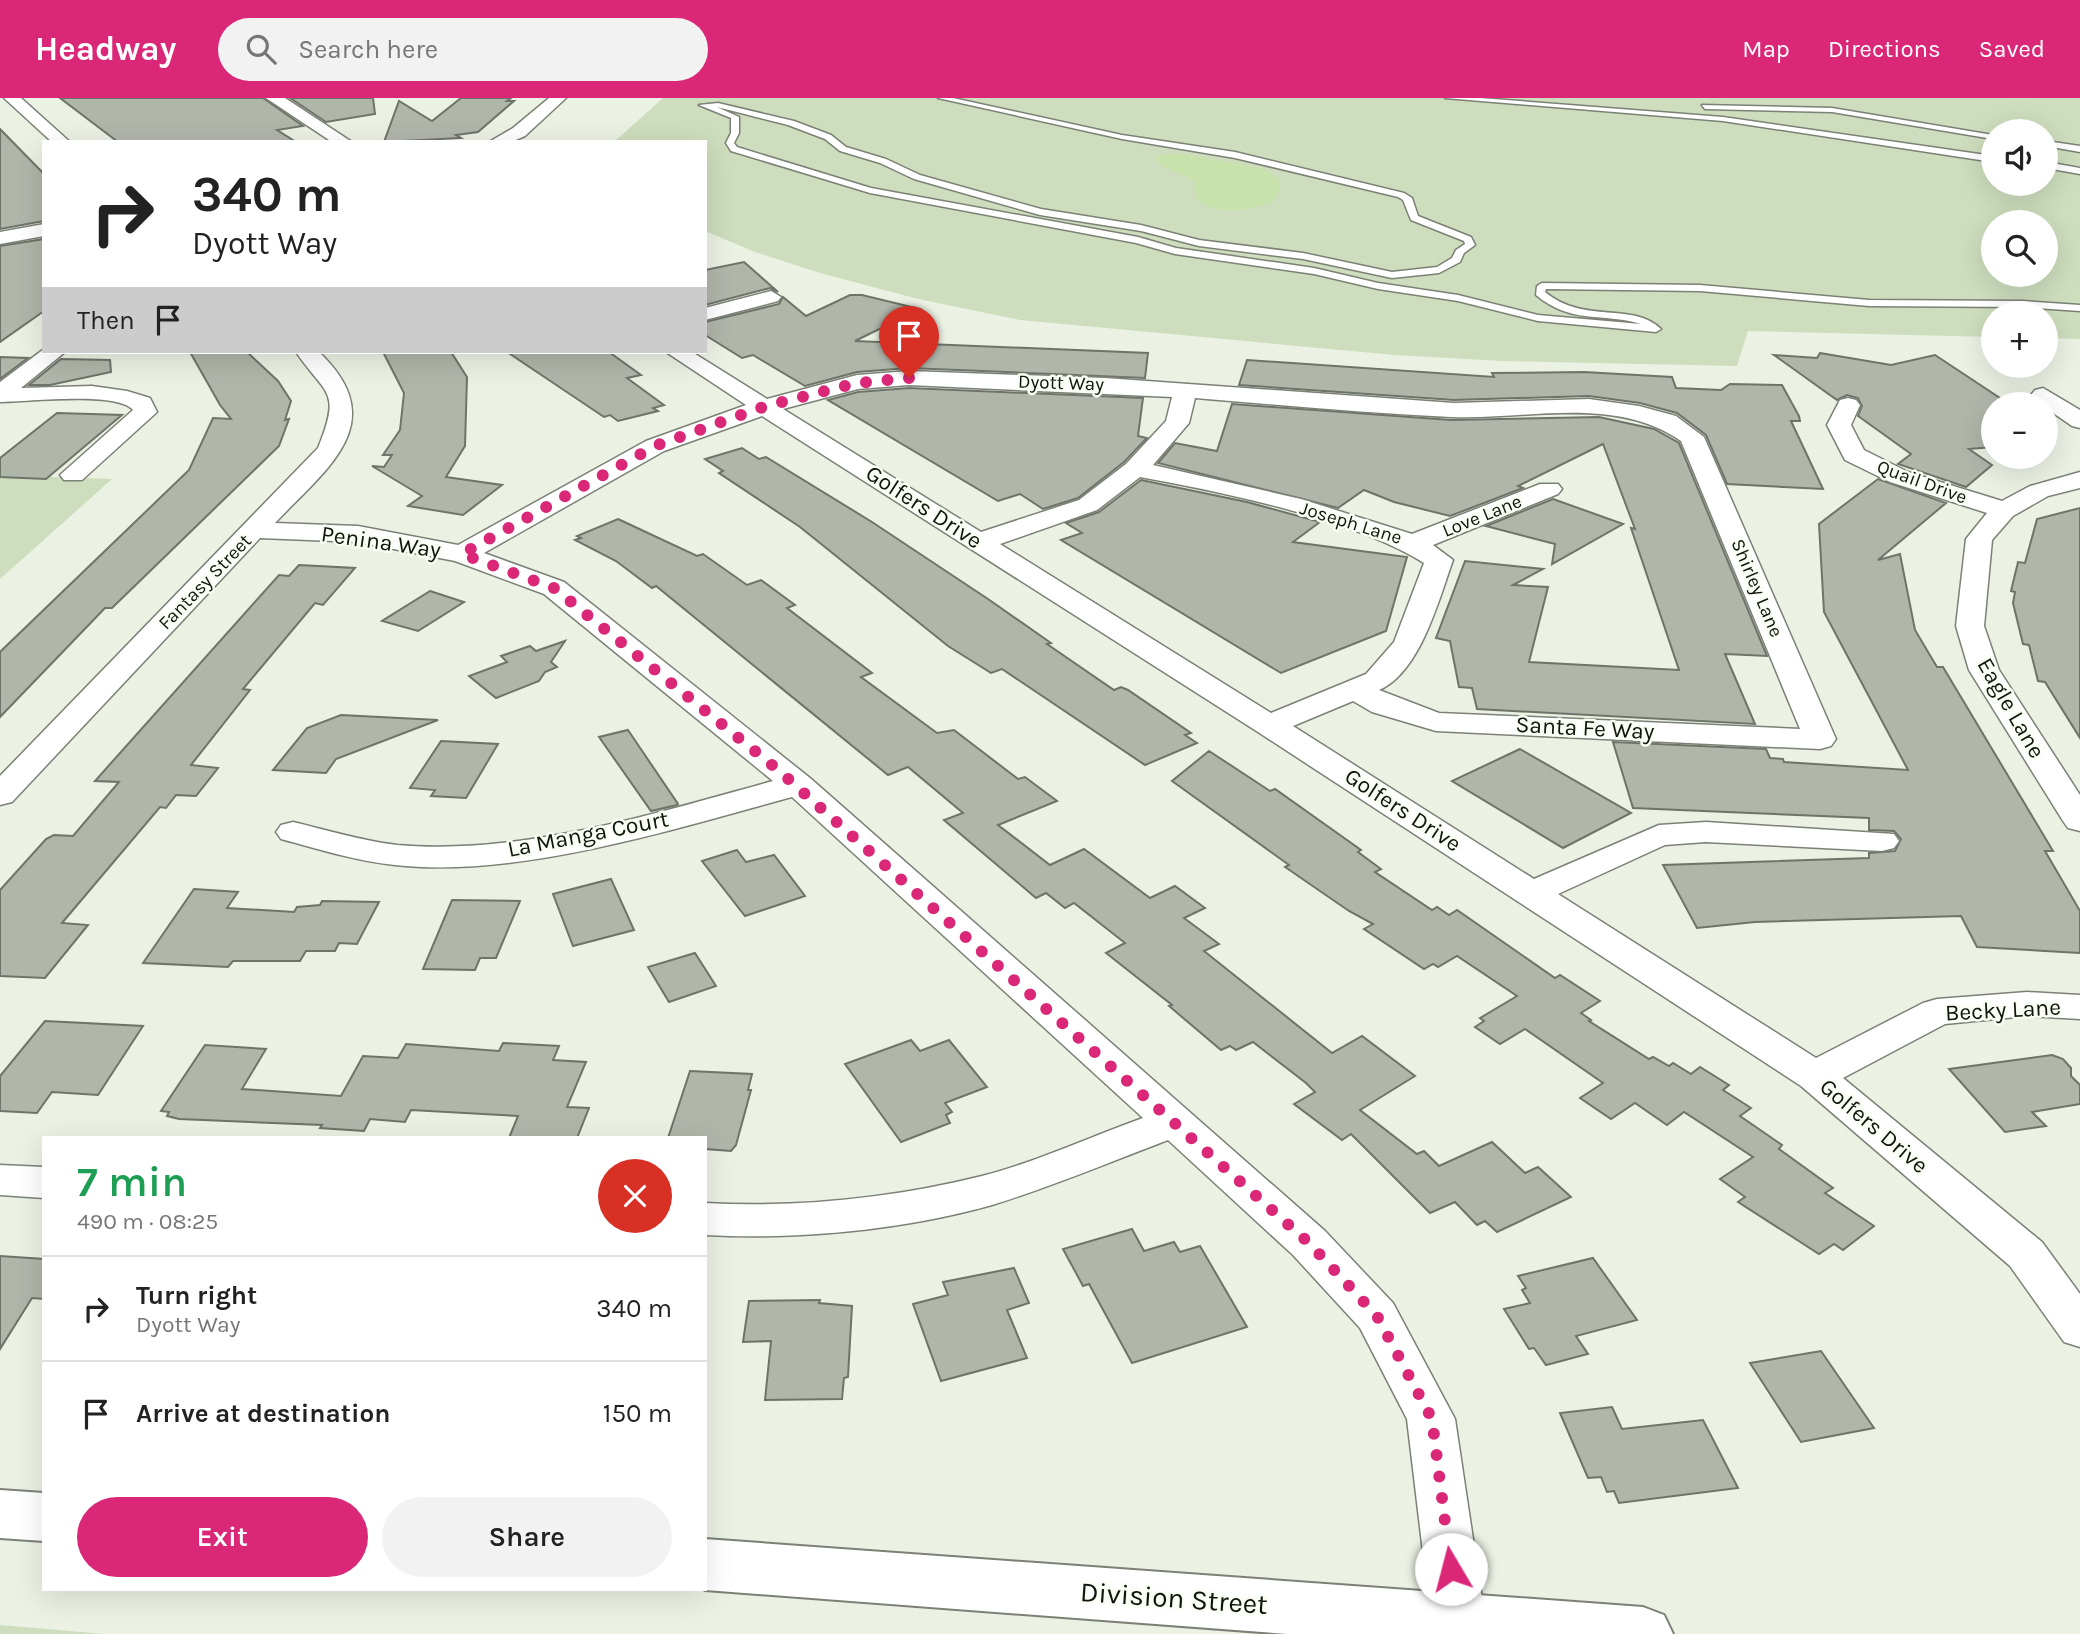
<!DOCTYPE html>
<html lang="en">
<head>
<meta charset="utf-8">
<style>
  :root { --surface:#fff; --page:#f2f2f2; --text:#222; --muted:#767676; --line:#e0e0e0; --accent:#db2777 }
  body { margin:0; font-family:Karla,sans-serif; background:var(--page); color:var(--text); height:100vh; display:flex; flex-direction:column; font-size:26px; white-space:nowrap }
  * { box-sizing:border-box; margin:0 }
  p { font-size:23px; color:var(--muted) }
  .icon { flex:none; width:38px; height:38px; fill:none; stroke:currentColor; stroke-width:2; stroke-linecap:round; stroke-linejoin:round }
  .map { position:relative; flex:1; overflow:hidden }
  .details { position:absolute; left:42px; top:1038px; width:665px; height:455px; display:flex; flex-direction:column; background:var(--surface); border-radius:0px; box-shadow:0 7px 28px #0002 }
  .details>* { flex:none }
  .guide { position:absolute; left:42px; top:42px; width:665px; height:214px; border-radius:0px; box-shadow:0 7px 28px #0002; background:#fff; color:var(--text); overflow:hidden }
  .tools { position:absolute; left:1981px; top:21px; display:grid; gap:14px }
  .tools a { display:grid; place-items:center; width:77px; height:77px; border-radius:50%; background:var(--surface); box-shadow:0 7px 28px #0002; font-size:35px }
  .pin { position:absolute; display:grid; place-items:center; width:60px; height:60px; color:#fff; margin:-72px -30px; border-radius:50% 50% 50% 0; rotate:-45deg; box-shadow:0 0 7px #0007 }
  .pin .icon { rotate:45deg }
  .me { position:absolute; width:77px; margin:-38px; rotate:352deg; stroke-linejoin:round; filter:drop-shadow(0 0 5px #0008) }
  .turn { display:flex; align-items:center; gap:24px; height:147px; padding:0 35px; font-size:32px }
  .turn .icon { width:91px; height:91px; stroke-width:2.5 }
  .turn b { display:block; font-size:49px; line-height:60px }
  .then { display:flex; align-items:center; height:66px; padding:0 35px; background:#0003; gap:14px; font-size:26px }
  .round { display:grid; place-items:center; flex:none; width:74px; height:74px; border-radius:37px; background:var(--page) }
  .summary { display:flex; align-items:center; justify-content:space-between; height:119px; padding:0 35px }
  h1 { font-size:42px; font-weight:600; line-height:52px; color:#1e9e55 }
  .action { display:flex; gap:14px; margin-top:auto; padding:14px 35px }
  .action a { flex:1; height:80px; border-radius:42px; background:var(--accent); color:#fff; font-size:28px; font-weight:600; line-height:80px; text-align:center }
  .action a+a { background:var(--page); color:var(--text) }
  ul { padding:0; list-style:none }
  li { display:flex; align-items:center; gap:21px; height:105px; padding:0 35px; border-top:2px solid var(--line) }
  li div { flex:1 }
  li b { display:block; font-size:26px }
  li em { font-style:normal }
  header { display:flex; align-items:center; gap:42px; box-sizing:border-box; height:98px; padding:0 35px; background:var(--accent); color:#fff }
  header strong { font-size:33px }
  nav { display:flex; gap:38px; margin-inline-start:auto; font-size:24px }
  .search { width:490px; height:63px; background:var(--page); display:flex; align-items:center; gap:18px; box-sizing:border-box; padding:0 24px; border-radius:38px; color:var(--muted); font-size:26px }
  .map>svg:first-child { display:block }
  .green { fill:#cdddbd; fill-rule:evenodd }
  .water { fill:#c7e2ab }
  .building { fill:#b0b6aa; stroke:#6e7469; stroke-width:2 }
  .lines { fill:none; stroke-linecap:round; stroke-linejoin:round }
  .lane-casing { stroke:#7b8175; stroke-width:3 }
  .street-casing { stroke:#7b8175; stroke-width:3 }
  .secondary-casing { stroke:#7b8175; stroke-width:4 }
  .lane { fill:#fff; fill-rule:evenodd }
  .street { fill:#fff; fill-rule:evenodd }
  .secondary { fill:#fff; fill-rule:evenodd }
  .route { stroke:#db2777; stroke-width:12; stroke-dasharray:0 21.6 }
  .labels { text-anchor:middle; dominant-baseline:central; stroke-width:5; stroke-linejoin:round; paint-order:stroke }
  .far-street-label { font-size:19px; fill:#10130e; stroke:#f8fff2 }
  .street-label { font-size:23px; fill:#10130e; stroke:#f8fff2 }
  .near-street-label { font-size:28px; fill:#10130e; stroke:#f8fff2 }
</style>
</head>
<body>
<header>
<strong>Headway</strong>
<div class="search"><svg class="icon" aria-label="search" viewBox="0 0 24 24"><circle cx="10" cy="10" r="6"/><path d="M15 15l6 6"/></svg>Search here</div>
<nav><a>Map</a><a>Directions</a><a>Saved</a></nav>
</header>
<div class="map">
<svg width="2080" height="1536" viewBox="0 0 2080 1536">
  <rect width="100%" height="100%" fill="#ebf2e4"/>
  <g class="green">
    <path d="M663,0h1417v241l-34,-1v-25h-53v24l-245,-6 -11,35 -235,-5 -108,-6 -374,-35 -102,-21 -98,-26 -65,-21 -50,-21v-89h-91zM1993,33h53v53h-53zM1993,124h53v53h-53z"/>
    <polygon points="0,377 112,381 0,481"/>
    <polygon points="0,1527 104,1536 0,1536"/>
  </g>
  <path class="water" d="M1182,56l82,15 15,10v12l-6,11c-25,8 -54,14 -76,-2l-2,-20 -31,-13 -9,-8 6,-4z"/>
  <g class="building">
    <polygon points="60,0 263,0 303,28 277,32 296,44 118,44"/>
    <polygon points="290,0 373,0 375,16 326,24"/>
    <polygon points="461,0 511,0 507,3 514,3 478,34 456,37 461,40 384,44 399,3 432,23"/>
    <polygon points="0,31 44,76 44,123 0,131"/>
    <polygon points="44,141 44,213 0,244 0,148"/>
    <polygon points="744,164 778,194 770,190 705,207 705,172"/>
    <polygon points="850,197 862,197 920,211 855,243 1148,255 1145,280 909,270 857,274 805,288 753,257 742,260 705,237 705,224 779,206 783,199 806,218"/>
    <polygon points="190,254 247,254 278,283 291,303 285,322 289,321 279,348 112,510 105,510 0,619 0,554 189,372 213,320 231,321 220,307"/>
    <polygon points="383,254 451,254 467,279 465,348 446,379 502,387 463,417 408,408 422,398 372,368 384,369 392,357 383,357 400,332 404,295"/>
    <polygon points="507,254 609,254 641,277 627,280 664,307 653,310 658,313 618,323 610,317 604,319"/>
    <polygon points="1820,255 1891,267 1935,257 2009,306 1993,306 1993,349 1969,351 1992,367 1966,389 1898,366 1911,356 1858,318 1862,308 1858,300 1847,297 1837,302 1774,257 1817,260"/>
    <polygon points="0,259 28,260 0,281"/>
    <polygon points="61,261 110,262 111,274 50,287 29,287"/>
    <polygon points="1247,262 1494,279 1492,275 1584,274 1672,279 1676,290 1721,292 1730,286 1782,287 1799,318 1800,323 1791,323 1823,391 1727,386 1706,337 1677,315 1640,305 1589,298 1454,302 1239,287"/>
    <polygon points="909,290 1143,300 1138,338 1147,340 1124,364 1078,400 1043,411 1020,396 998,403 828,302 858,294"/>
    <polygon points="1232,306 1451,322 1599,319 1654,331 1679,345 1767,558 1725,556 1755,626 1477,611 1472,590 1459,589 1450,543 1436,540 1465,463 1543,471 1513,487 1548,489 1529,564 1679,572 1631,430 1635,431 1603,346 1518,388 1523,390 1450,418 1394,404 1364,392 1338,410 1158,365 1175,345 1217,353"/>
    <polygon points="57,315 122,317 46,381 0,379 0,360"/>
    <polygon points="742,350 759,361 766,359 872,424 988,501 1051,545 1047,546 1114,592 1121,589 1128,592 1191,635 1185,637 1197,645 1145,667 1002,571 991,575 948,548 800,429 719,375 723,373 705,361"/>
    <polygon points="1878,381 1946,405 1878,462 1900,456 1915,532 1937,569 1943,569 2053,753 2045,753 2080,813 2080,855 1977,849 1961,818 1755,824 1697,830 1663,767 1869,760 1869,755 1895,753 1901,741 1894,733 1869,732 1869,720 1633,710 1613,644 1766,651 1770,660 1783,661 1784,664 1908,672 1824,514 1819,426"/>
    <polygon points="1141,382 1247,404 1320,424 1293,444 1407,459 1386,533 1281,575 1061,442 1082,435 1066,425 1099,414"/>
    <polygon points="1553,401 1623,426 1552,466 1555,446 1486,428"/>
    <polygon points="2080,410 2080,640 2045,584 2038,583 2029,547 2023,546 2013,505 2015,494 2011,493 2018,464 2025,465 2037,421"/>
    <polygon points="618,421 697,458 703,456 747,487 761,482 795,507 787,510 872,575 861,579 937,635 954,632 1018,681 1025,679 1057,703 998,727 1050,767 1084,751 1150,800 1175,788 1205,810 1184,820 1219,846 1204,853 1332,955 1362,938 1415,978 1360,1012 1417,1056 1424,1053 1439,1068 1492,1044 1525,1075 1538,1069 1571,1099 1497,1134 1485,1123 1477,1127 1455,1104 1430,1115 1351,1036 1342,1042 1294,1006 1315,994 1306,985 1253,944 1236,952 1230,948 1221,952 1169,908 1172,907 1106,855 1125,845 1074,805 1065,810 1046,795 1036,800 944,722 963,715 908,669 888,677 656,488 652,490 616,463 575,442 581,440 577,438"/>
    <polygon points="299,467 355,470 323,507 315,505 243,591 250,592 191,667 218,670 196,698 176,697 166,710 160,709 62,825 88,827 45,880 0,878 0,792 46,741 54,737 73,738 119,684 95,683 279,477 289,478"/>
    <polygon points="430,493 464,504 418,533 382,523"/>
    <polygon points="565,543 551,564 557,569 545,574 539,583 496,600 469,578 507,564 501,558 530,548 536,553"/>
    <polygon points="341,617 438,622 336,661 326,675 273,672 307,630"/>
    <polygon points="628,632 678,706 677,707 651,713 599,639"/>
    <polygon points="441,643 498,646 466,700 431,698 435,692 410,690"/>
    <polygon points="1520,651 1631,715 1563,750 1452,683"/>
    <polygon points="1209,653 1270,693 1275,691 1361,752 1358,754 1381,771 1375,774 1432,812 1437,809 1449,817 1457,812 1555,880 1560,877 1600,903 1581,915 1591,922 1589,923 1649,961 1653,959 1669,968 1673,965 1691,976 1700,969 1729,987 1723,992 1751,1010 1740,1018 1782,1047 1779,1051 1833,1090 1825,1095 1874,1128 1843,1152 1834,1146 1819,1156 1738,1104 1745,1099 1720,1081 1753,1059 1684,1014 1667,1027 1635,1005 1611,1021 1580,1000 1603,985 1525,931 1500,946 1475,929 1484,923 1480,920 1517,898 1457,858 1438,869 1433,866 1424,871 1364,831 1373,826 1349,813 1285,769 1289,767 1172,683"/>
    <polygon points="737,752 746,764 774,757 805,798 745,818 702,763"/>
    <polygon points="611,781 634,832 573,848 553,796"/>
    <polygon points="194,791 238,794 227,810 294,814 297,809 320,807 322,803 379,804 357,846 339,845 335,853 306,853 300,863 233,863 228,869 143,865"/>
    <polygon points="452,802 520,803 496,860 480,860 475,872 423,871"/>
    <polygon points="695,855 716,888 669,904 648,869"/>
    <polygon points="45,923 143,928 98,997 52,994 37,1015 0,1013 0,978"/>
    <polygon points="911,942 920,953 949,942 987,989 945,1005 952,1014 946,1017 950,1025 901,1044 845,966"/>
    <polygon points="503,945 559,948 553,962 586,964 567,1009 589,1010 577,1040 509,1040 518,1018 411,1012 405,1024 370,1021 364,1033 320,1030 322,1027 179,1021 167,1018 169,1014 161,1013 205,947 266,951 242,991 341,998 363,958 398,960 406,946 499,953"/>
    <polygon points="2052,957 2063,961 2071,970 2071,978 2080,987 2080,1006 2032,1014 2046,1028 2005,1034 1949,971"/>
    <polygon points="690,973 752,976 748,992 751,992 736,1047 731,1053 705,1051 705,1040 668,1040"/>
    <polygon points="1132,1131 1144,1153 1174,1144 1180,1154 1200,1148 1247,1229 1132,1265 1089,1186 1083,1188 1063,1151"/>
    <polygon points="0,1158 44,1161 44,1201 32,1200 0,1251"/>
    <polygon points="1593,1160 1637,1222 1576,1238 1588,1256 1546,1267 1534,1250 1529,1251 1504,1211 1530,1205 1522,1192 1526,1190 1518,1178"/>
    <polygon points="1014,1170 1029,1205 1007,1212 1027,1260 941,1283 913,1206 948,1197 943,1184"/>
    <polygon points="820,1202 819,1205 852,1208 848,1279 844,1280 842,1301 765,1302 771,1243 743,1244 749,1203"/>
    <polygon points="1821,1253 1874,1330 1801,1344 1750,1265"/>
    <polygon points="1612,1309 1622,1331 1703,1322 1738,1390 1619,1405 1614,1393 1607,1394 1601,1379 1588,1380 1560,1315"/>
  </g>
  <g class="lines">
    <g class="lane-casing">
      <g id="lane">
        <path d="M938,0h15l169,37 113,17 169,41 8,5 6,18 53,21 4,8 -11,8 -4,9 -21,11 -47,5 -89,-19 -104,-13 -58,-15 -101,-16 -126,-36 -34,-16 -40,-12 -15,-12 -37,-14 -71,-18 22,10v16l-5,10 3,4 134,41 267,49 38,11 138,20 64,15 80,12 80,20 103,9c-40,-12 -69,1 -105,-29l1,-9 5,-3 158,2 169,15 154,1 57,4v6l-57,-4 -154,-1 -169,-15 -154,-2 -1,3c40,33 87,9 116,37l-5,3 -118,-11 -80,-20 -80,-12 -64,-15 -139,-20 -39,-11 -266,-50 -139,-42 -5,-8 5,-10v-15l-32,-13 19,-2 76,18 37,14 15,12 40,12 34,16 121,34 100,16 58,15 104,13 89,19 45,-5 15,-9 4,-8 9,-6 -1,-3 -53,-21 -8,-20 -5,-3 -163,-39 -113,-19z"/>
        <polygon points="1445,0 1480,0 1723,19 1993,58 1993,64 1723,23"/>
        <polygon points="1702,7 1832,10 1993,37 1993,41 1832,14 1705,11"/>
        <polygon points="2046,43 2080,48 2080,54 2046,48"/>
        <polygon points="2046,64 2080,70 2080,76 2046,70"/>
      </g>
    </g>
    <g class="street-casing">
      <g id="street">
        <polygon points="4,0 21,0 70,44 52,44"/>
        <polygon points="266,0 285,0 352,44 332,44"/>
        <polygon points="549,0 566,0 525,38 511,44 489,44 513,30"/>
        <polygon points="44,126 44,138 0,146 0,134"/>
        <polygon points="771,193 781,199 778,203 705,222 705,210"/>
        <path d="M44,251v3h21l-44,36 71,-2 35,5 23,7 7,14 -75,68h-18l-4,-5 73,-65c-16,-19 -106,-8 -133,-8v-20z"/>
        <path d="M296,254h23c74,71 8,116 -44,171l83,3 100,19 188,-104 100,-36 -80,-53h26l75,47 90,-24 52,-4 196,7 349,25 135,-4 50,7 37,10 28,21 132,302 -5,7 -11,3 -384,-18 -64,-19 -19,-11 -60,25 241,153 125,-54 47,-3 188,12 5,7 -5,7 -12,3 -176,-9 -41,3 -107,49 258,164 107,-55 14,-4 90,-7 53,3v24l-53,-3 -82,8 -102,54 199,164 38,52v53l-16,-5 -54,-76 -209,-180 -543,-354 -496,-316 -98,35 -180,102 80,29 246,196 515,453 68,72 62,116 30,200 -7,15h-40l-7,-15 -24,-200 -47,-91 -67,-73 -125,-115c-58,22 -117,47 -176,65 -89,25 -194,35 -287,30v-32c92,5 188,-5 277,-27 54,-14 108,-39 161,-58l-351,-321c-118,32 -275,82 -397,68 -39,-4 -77,-16 -114,-26l-5,-7 5,-7 12,-3c34,8 69,19 104,23 123,11 259,-32 376,-64l-229,-187 -89,-33 -97,-19 -98,-4 -248,264 -12,3v-29l318,-328c24,-59 8,-52 -22,-96zM909,287l263,12 -6,24 -40,43 -47,36 -98,32 -198,-123 75,-20zM1195,300c85,7 171,15 256,19 77,3 163,-22 230,24l119,288 -361,-16 -60,-23c41,-17 60,-91 74,-130l-20,-15 125,-51 4,-5 -4,-5h-18l-128,50 -111,-35 -148,-34 36,-42zM1140,379c82,15 214,42 284,86l-30,79 -28,32 -95,39 -271,-169 97,-34z"/>
        <polygon points="2043,290 2080,312 2080,330 2072,328 2046,310 2046,306 2041,306 2031,297 2035,292"/>
        <polygon points="1848,300 1856,302 1860,307 1851,327 1864,352 1908,374 2002,403 2030,388 2080,374 2080,390 2048,398 2013,418 1992,442 1984,528 1999,572 2080,697 2080,733 2068,730 2063,723 1969,572 1956,528 1966,441 1987,415 1890,384 1845,362 1827,327 1840,302"/>
        <polygon points="0,1067 44,1069 44,1100 0,1097"/>
      </g>
    </g>
    <g class="secondary-casing">
      <g id="secondary">
        <polygon points="0,1392 44,1395 44,1443 0,1440"/>
        <polygon points="705,1441 1643,1509 1664,1517 1673,1536 1287,1536 705,1492"/>
      </g>
    </g>
    <use href="#lane" class="lane"/>
    <use href="#street" class="street"/>
    <use href="#secondary" class="secondary"/>
  </g>
  <g class="lines">
    <polyline class="route" points="909,280 857,285 766,308 655,348 462,456 554,490 777,671 1309,1145 1377,1218 1432,1321 1451,1471"/>
  </g>
  <g class="labels">
    <g class="far-street-label">
      <text transform="translate(1061 285) rotate(2)">Dyott Way</text>
      <text transform="translate(1922 384) rotate(20)">Quail Drive</text>
      <text transform="translate(1482 418) rotate(-22)">Love Lane</text>
      <text transform="translate(1351 425) rotate(17)">Joseph Lane</text>
      <text transform="translate(205 484) rotate(-46)">Fantasy Street</text>
      <text transform="translate(1757 490) rotate(67)">Shirley Lane</text>
    </g>
    <g class="street-label">
      <text transform="translate(924 409) rotate(33)">Golfers Drive</text>
      <text transform="translate(381 444) rotate(8)">Penina Way</text>
      <text transform="translate(2011 610) rotate(60)">Eagle Lane</text>
      <text transform="translate(1585 630) rotate(3)">Santa Fe Way</text>
      <text transform="translate(1403 712) rotate(33)">Golfers Drive</text>
      <text transform="translate(588 736) rotate(-11)">La Manga Court</text>
      <text transform="translate(2003 912) rotate(-3)">Becky Lane</text>
      <text transform="translate(1874 1028) rotate(40)">Golfers Drive</text>
    </g>
    <g class="near-street-label">
      <text transform="translate(1174 1500) rotate(4)">Division Street</text>
    </g>
  </g>
</svg>
<div class="tools">
<a><svg class="icon" aria-label="sound" viewBox="0 0 24 24"><path d="M4 9h4l5-4v14l-5-4H4zM17 9q2 3 0 6"/></svg></a>
<a><svg class="icon" aria-label="search" viewBox="0 0 24 24"><circle cx="10" cy="10" r="6"/><path d="M15 15l6 6"/></svg></a>
<a>+</a>
<a>−</a>
</div>
<div class="pin" style="left:909px;top:280px;background:#d93025"><svg class="icon" aria-label="arrive" viewBox="0 0 24 24"><path d="M6 21V4h12l-3 4 3 4H6"/></svg></div>
<svg class="me" style="left:1451px;top:1471px" viewBox="-20 -20 40 40"><circle r="19" fill="#fff"/><path d="M0-13L10 11 0 6-10 11z" fill="#db2777"/></svg>
<div class="guide">
<div class="turn"><svg class="icon" aria-label="right" viewBox="0 0 24 24"><path d="M7 20v-9h11M14 6l5 5-5 5"/></svg><div><b>340 m</b>Dyott Way</div></div>
<div class="then">Then<svg class="icon" aria-label="arrive" viewBox="0 0 24 24"><path d="M6 21V4h12l-3 4 3 4H6"/></svg></div>
</div>
<section class="details">
<div class="summary"><div><h1>7 min</h1><p>490 m · 08:25</p></div><a class="round" style="background:#d93025;color:#fff"><svg class="icon" aria-label="close" viewBox="0 0 24 24"><path d="M6 6l12 12M18 6L6 18"/></svg></a></div>
<ul>
<li><svg class="icon" aria-label="right" viewBox="0 0 24 24"><path d="M7 20v-9h11M14 6l5 5-5 5"/></svg><div><b>Turn right</b><p>Dyott Way</p></div><em>340 m</em></li>
<li><svg class="icon" aria-label="arrive" viewBox="0 0 24 24"><path d="M6 21V4h12l-3 4 3 4H6"/></svg><div><b>Arrive at destination</b></div><em>150 m</em></li>
</ul>
<div class="action"><a>Exit</a><a>Share</a></div>
</section>
</div>
</body>
</html>
